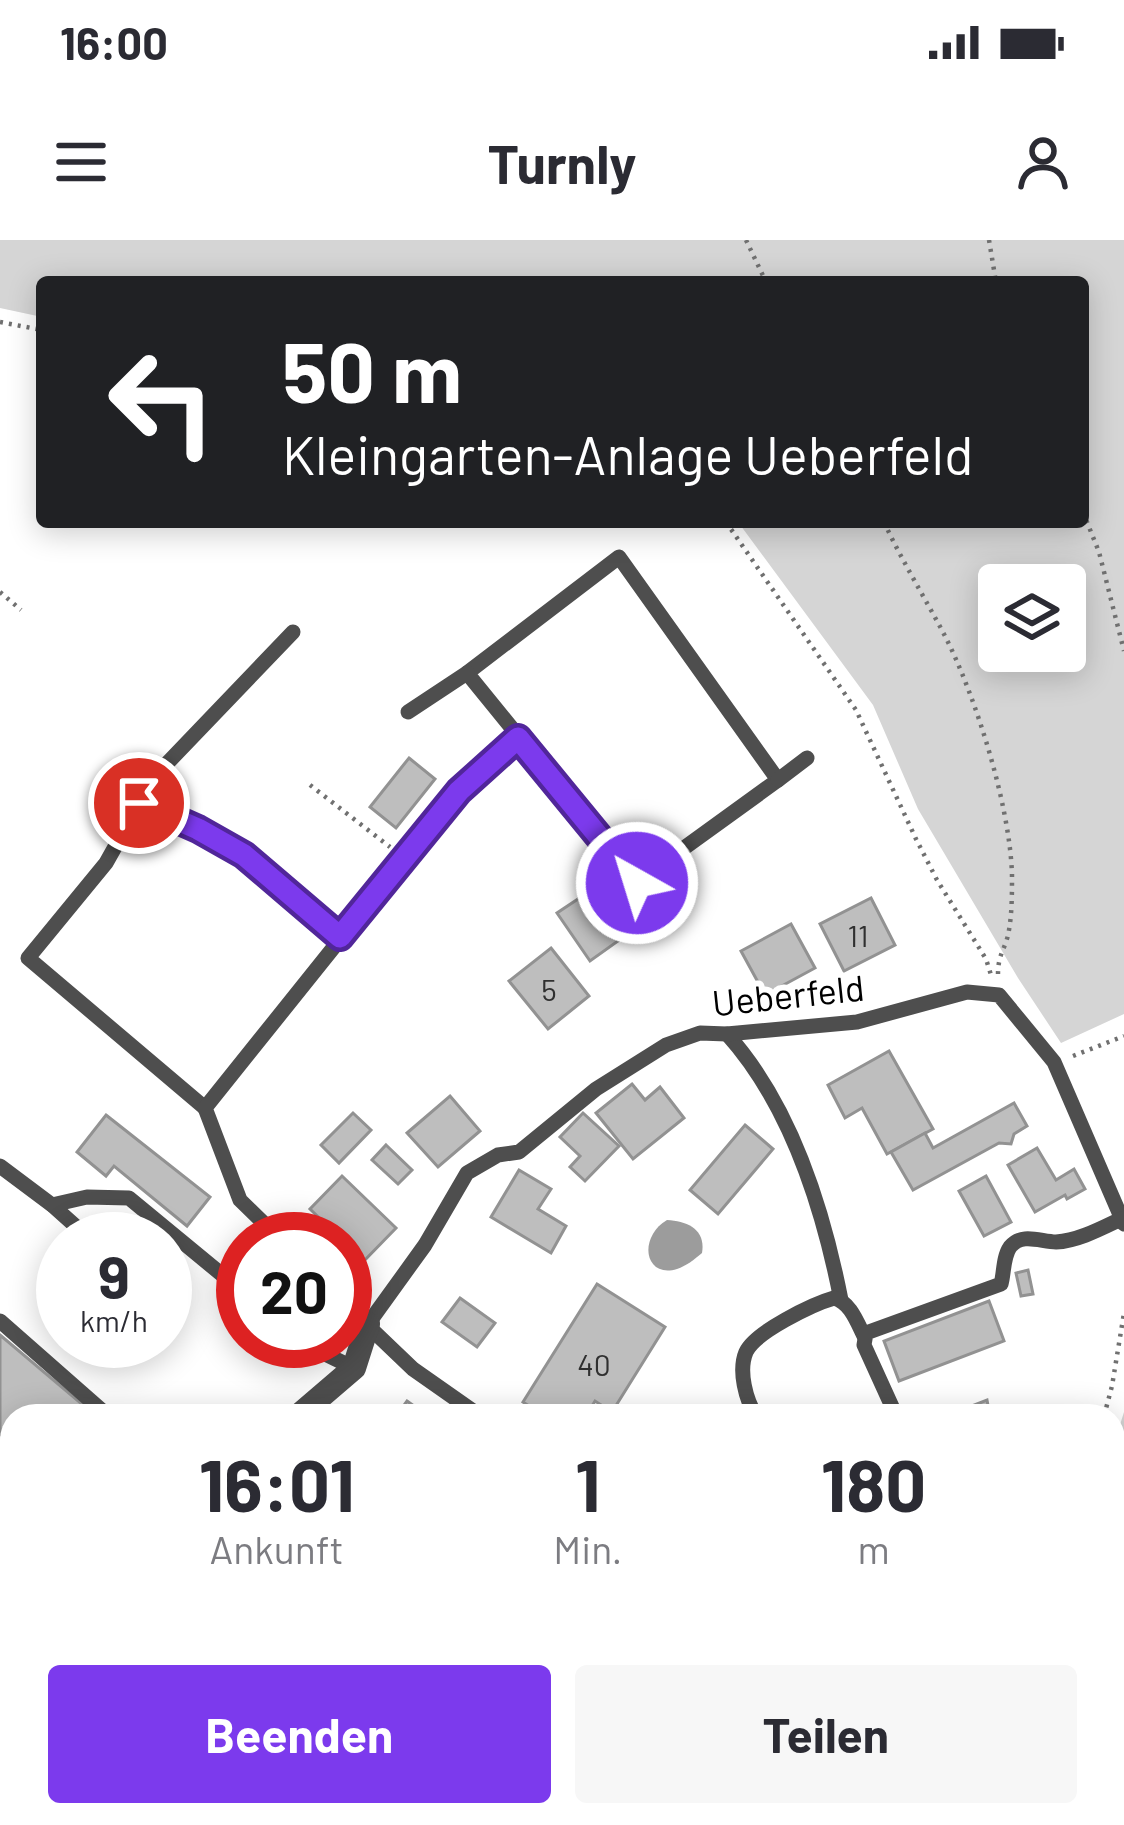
<!DOCTYPE html>
<html lang="de">
<head>
<meta charset="utf-8">
<style>
  :root { --surface:#fff; --page:#f7f7f7; --text:#2b2b33; --muted:#7c7c81; --accent:#7c3aed }
  body { margin:0; font-family:Barlow,sans-serif; background:var(--page); color:var(--text); height:100vh; display:flex; flex-direction:column; font-size:45px; white-space:nowrap }
  * { box-sizing:border-box; margin:0 }
  p { font-size:39px; color:var(--muted) }
  .icon { flex:none; width:66px; height:66px; fill:none; stroke:currentColor; stroke-width:2; stroke-linecap:round; stroke-linejoin:round }
  .map { position:relative; flex:1; overflow:hidden }
  .side { position:absolute; left:0px; top:1164px; width:1125px; height:423px; display:flex; flex-direction:column; background:var(--surface); border-radius:36px 36px 0 0; box-shadow:0 6px 30px #0003 }
  .side>* { flex:none }
  .banner { position:absolute; left:36px; top:36px; width:1053px; height:252px; border-radius:12px; box-shadow:0 6px 30px #0003; background:#202124; color:#fff; overflow:hidden }
  .controls { position:absolute; left:978px; top:324px; display:grid; gap:24px }
  .controls a { display:grid; place-items:center; width:108px; height:108px; border-radius:12px; background:var(--surface); box-shadow:0 6px 30px #0003; font-size:60px }
  .speed { position:absolute; left:36px; top:972px; display:flex; gap:24px; font-size:60px; font-weight:700; text-align:center }
  .speed>* { display:grid; place-content:center; width:156px; height:156px; border-radius:50%; background:var(--surface); box-shadow:0 6px 30px #0003; line-height:1 }
  .speed small { font-size:30px; font-weight:400 }
  .speed .limit { border:18px solid #d22; background:#fff; color:#111 }
  .pin { position:absolute; display:grid; place-items:center; width:102px; height:102px; color:#fff; margin:-51px; border:6px solid #fff; border-radius:50%; box-shadow:0 3px 12px #0007 }
  .me { position:absolute; width:132px; margin:-66px; rotate:321deg; stroke-linejoin:round; filter:drop-shadow(0 0 9px #0008) }
  .turn { display:flex; align-items:center; gap:42px; height:252px; padding:0 48px; font-size:54px }
  .turn .icon { width:156px; height:156px; stroke-width:2.5 }
  .turn b { display:block; font-size:84px; line-height:102px }
  .eta { display:flex; justify-content:space-evenly; align-items:center; height:204px; text-align:center }
  .eta b { font-size:72px; font-weight:700; line-height:84px }
  .button { display:flex; gap:24px; margin-top:auto; padding:24px 48px }
  .button a { flex:1; height:138px; border-radius:12px; background:var(--accent); color:#fff; font-size:48px; font-weight:700; line-height:138px; text-align:center }
  .button a+a { background:var(--page); color:var(--text) }
  .status { display:flex; justify-content:space-between; align-items:center; height:84px; padding:0 60px; background:var(--surface); direction:ltr }
  .status svg { height:33px; fill:currentColor }
  header { display:flex; justify-content:space-between; align-items:center; height:156px; padding:0 48px; background:var(--surface); font-size:54px; font-weight:700 }
  .map>svg:first-child { display:block }
  .green { fill:#d5d5d5; fill-rule:evenodd }
  .water { fill:#9c9c9c }
  .building { fill:#bebebe; stroke:#929292; stroke-width:3 }
  .lines { fill:none; stroke-linecap:round; stroke-linejoin:round }
  .path { stroke:#707070; stroke-width:4.5; stroke-dasharray:3 6; stroke-linecap:butt }
  .service { stroke:#4e4e4e; stroke-width:15 }
  .minor { stroke:#4e4e4e; stroke-width:24 }
  .route-casing { stroke:#51269a; stroke-width:30 }
  .route { stroke:#7c3aed; stroke-width:21 }
  .labels { text-anchor:middle; dominant-baseline:central; stroke-width:12; stroke-linejoin:round; paint-order:stroke }
  .number-label { font-size:30px; fill:#303030 }
  .street-label { font-size:36px; fill:#000; stroke:#fff }
</style>
</head>
<body>
<div class="status"><b>16:00</b><svg viewBox="0 0 49 12"><path d="M0 12V9h3v3zM5 12V6h3v6zM10 12V3h3v9zM15 12V0h3v12zM26 1h20v11H26zM47 4h2v5h-2z"/></svg></div>
<header><svg class="icon" aria-label="menu" viewBox="0 0 24 24"><path d="M4 6h16M4 12h16M4 18h16"/></svg>Turnly<svg class="icon" aria-label="person" viewBox="0 0 24 24"><circle cx="12" cy="8" r="4"/><path d="M4 21q1-7 8-7t8 7"/></svg></header>
<div class="map">
<svg width="1124" height="1585" viewBox="0 0 1124 1585">
  <rect width="100%" height="100%" fill="#fff"/>
  <g class="green">
    <path d="M0,0h1124v774l-63,29 -43,-65 -100,-169 -45,-104 -135,-183h345v-240h-1041v35l-42,-9zM999,345h66v66h-66z"/>
    <polygon points="1124,1172 1124,1585 806,1585 813,1575 1113,1575 1113,1207"/>
  </g>
  <path class="water" d="M667,980c21,1 39,10 35,33 -7,6 -16,13 -25,16 -33,10 -39,-32 -10,-49z"/>
  <g class="building">
    <polygon points="409,518 435,539 396,588 370,567"/>
    <polygon points="599,645 632,691 590,721 557,673"/>
    <polygon points="871,658 895,705 844,731 820,684"/>
    <polygon points="791,684 815,728 765,755 741,711"/>
    <polygon points="551,708 589,756 548,789 509,741"/>
    <polygon points="889,811 933,889 887,914 862,868 845,878 828,845"/>
    <polygon points="632,844 645,860 660,847 684,878 633,919 596,873"/>
    <polygon points="450,856 480,891 438,927 407,893"/>
    <polygon points="1014,863 1027,886 1014,894 1011,904 999,903 913,950 891,912 925,893 933,908"/>
    <polygon points="353,873 371,890 339,923 321,905"/>
    <polygon points="583,873 619,906 585,941 570,927 580,916 560,897"/>
    <polygon points="106,875 210,957 187,986 114,926 106,936 77,912"/>
    <polygon points="745,885 773,909 718,974 690,950"/>
    <polygon points="386,905 412,930 398,944 372,920"/>
    <polygon points="1037,908 1056,940 1074,929 1085,949 1067,959 1065,955 1035,972 1008,925"/>
    <polygon points="519,930 551,949 538,969 566,986 551,1013 491,977"/>
    <polygon points="342,936 396,988 364,1021 345,1003 345,999 341,999 310,969"/>
    <polygon points="986,936 1011,982 984,996 959,951"/>
    <polygon points="1028,1030 1033,1054 1021,1056 1016,1033"/>
    <polygon points="597,1044 665,1087 612,1172 595,1161 586,1176 544,1176 523,1162"/>
    <polygon points="460,1058 495,1083 477,1107 442,1082"/>
    <polygon points="989,1061 1004,1101 899,1141 884,1101"/>
    <polygon points="0,1095 89,1170 83,1176 12,1176 12,1203 0,1194"/>
    <polygon points="987,1160 990,1176 946,1176"/>
    <polygon points="407,1161 428,1176 396,1176"/>
    <polygon points="0,1539 12,1539 12,1575 24,1575 25,1585 0,1585"/>
    <polygon points="452,1575 691,1575 684,1585 445,1585"/>
  </g>
  <g class="lines">
    <g class="path">
      <polyline points="746,0 766,42"/>
      <polyline points="989,0 996,42"/>
      <polyline points="0,82 42,90"/>
      <polyline points="1083,272 1099,312 1124,411"/>
      <polyline points="726,282 856,470 916,599 937,640 986,719 991,735"/>
      <path d="M884,282c18,39 41,76 61,114 31,61 65,170 67,239 0,18 0,38 -3,55 -3,19 -11,23 -11,44"/>
      <polyline points="0,352 21,370"/>
      <polyline points="310,545 390,607"/>
      <polyline points="1073,816 1124,796"/>
      <polyline points="1104,1176 1112,1146 1124,1073"/>
      <polyline points="1113,1512 1124,1516"/>
      <polyline points="832,1585 839,1575"/>
    </g>
    <g class="service">
      <polygon points="619,317 778,540 637,642 467,433"/>
      <polyline points="408,472 467,433"/>
      <polyline points="778,540 807,518"/>
      <polyline points="139,563 198,589 244,615 341,697"/>
      <path d="M727,794c64,71 96,174 114,266"/>
      <polyline points="205,868 28,718 106,623 155,536 293,392"/>
      <polyline points="0,926 52,965 90,999"/>
      <polyline points="52,965 87,957 129,958 243,1052"/>
      <polyline points="280,999 240,960 205,868 459,551 518,498"/>
      <polyline points="345,1064 413,1129 480,1176"/>
      <polyline points="0,1081 108,1176"/>
      <polyline points="368,1084 425,1005 467,933 498,915 519,912 596,849 666,805 700,793 727,794 857,782 967,752 999,755 1054,822 1124,984"/>
      <polyline points="303,1101 306,1104 309,1102 321,1112 354,1128"/>
      <path d="M756,1176c-10,-16 -18,-45 -10,-64 9,-20 67,-48 88,-54 16,4 23,24 30,38"/>
      <path d="M889,1176l5,-5 -30,-66 2,-12 135,-49c3,-10 2,-27 9,-37 12,-15 31,-5 46,-5 22,-1 46,-14 65,-23"/>
      <polyline points="194,1575 229,1585"/>
      <polyline points="310,1585 331,1575"/>
      <polyline points="702,1585 708,1575"/>
    </g>
    <g class="minor">
      <polyline points="298,1176 354,1128 368,1084"/>
      <polyline points="0,1291 12,1287"/>
      <polyline points="103,1585 106,1575"/>
    </g>
  </g>
  <g class="lines">
    <g class="route-casing">
      <polyline id="route" points="139,563 198,589 244,615 340,697 459,551 518,498 637,643"/>
    </g>
    <use href="#route" class="route"/>
  </g>
  <g class="labels">
    <g class="number-label">
      <text x="858" y="695">11</text>
      <text x="549" y="749">5</text>
      <text x="594" y="1124">40</text>
    </g>
    <g class="street-label">
      <text transform="translate(788 754) rotate(-6)">Ueberfeld</text>
    </g>
  </g>
</svg>
<div class="controls">
<a><svg class="icon" aria-label="layers" viewBox="0 0 24 24"><path d="M12 4l9 5-9 5-9-5zM3 14l9 5 9-5"/></svg></a>
</div>
<div class="speed"><div>9<small>km/h</small></div><div class="limit">20</div></div>
<div class="pin" style="left:139px;top:563px;background:#d93025"><svg class="icon" aria-label="arrive" viewBox="0 0 24 24"><path d="M6 21V4h12l-3 4 3 4H6"/></svg></div>
<svg class="me" style="left:637px;top:643px" viewBox="-20 -20 40 40"><circle r="17" fill="#7c3aed" stroke="#fff" stroke-width="3"/><path d="M0-11L8 9 0 5-8 9z" fill="#fff"/></svg>
<div class="banner">
<div class="turn"><svg class="icon" aria-label="left" viewBox="0 0 24 24"><path d="M17 20v-9H6M10 6l-5 5 5 5"/></svg><div><b>50 m</b>Kleingarten-Anlage Ueberfeld</div></div>
</div>
<section class="side">
<div class="eta">
<div><b>16:01</b><p>Ankunft</p></div>
<div><b>1</b><p>Min.</p></div>
<div><b>180</b><p>m</p></div>
</div>
<div class="button"><a>Beenden</a><a>Teilen</a></div>
</section>
</div>
</body>
</html>
